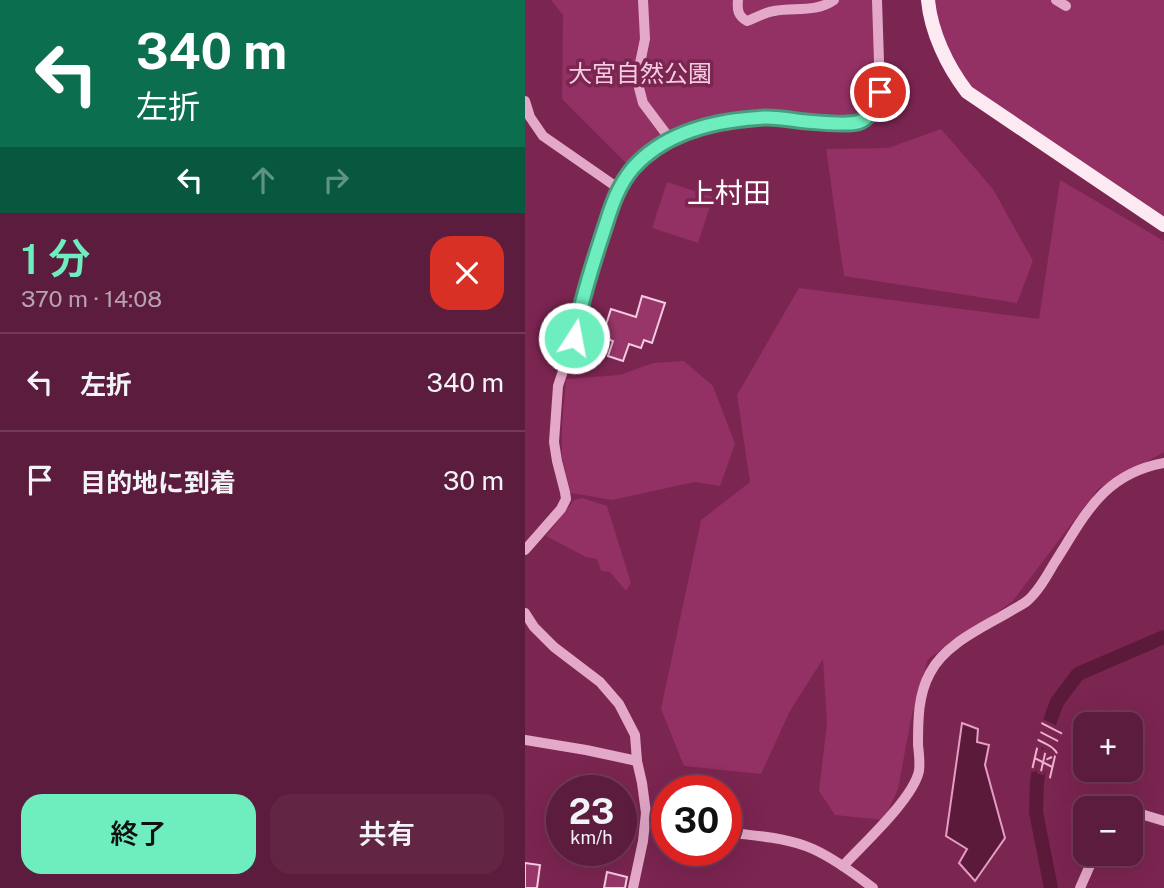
<!DOCTYPE html>
<html lang="ja">
<head>
<meta charset="utf-8">
<style>
  :root { --surface:#5c1c3d; --page:#622544; --text:#f1f3f6; --muted:#b8a1b0; --line:#713a57; --accent:#6eeebf }
  body { margin:0; font-family:"Public Sans","Noto Sans JP",sans-serif; background:var(--page); color:var(--text); height:100vh; display:flex; flex-direction:column; font-size:26px; white-space:nowrap }
  * { box-sizing:border-box; margin:0 }
  p { font-size:23px; color:var(--muted) }
  .icon { flex:none; width:38px; height:38px; fill:none; stroke:currentColor; stroke-width:2; stroke-linecap:round; stroke-linejoin:round }
  .map { position:relative; flex:1; overflow:hidden }
  .sheet { display:flex; flex-direction:column; background:var(--surface); width:525px }
  .sheet>* { flex:none }
  .hud { background:#0b6e4f; color:#fff; overflow:hidden }
  .controls { position:absolute; left:548px; top:712px; display:grid; gap:14px }
  .controls a { display:grid; place-items:center; width:70px; height:70px; border-radius:14px; background:var(--surface); box-shadow:0 7px 28px #0002,0 0 0 2px var(--line); font-size:35px }
  .speed { position:absolute; left:21px; top:775px; display:flex; gap:14px; font-size:35px; font-weight:700; text-align:center }
  .speed>* { display:grid; place-content:center; width:91px; height:91px; border-radius:50%; background:var(--surface); box-shadow:0 7px 28px #0002,0 0 0 2px var(--line); line-height:1 }
  .speed small { font-size:18px; font-weight:400 }
  .speed .limit { border:10px solid #d22; background:#fff; color:#111 }
  .pin { position:absolute; display:grid; place-items:center; width:60px; height:60px; color:#fff; margin:-30px; border:4px solid #fff; border-radius:50%; box-shadow:0 2px 7px #0007 }
  .me { position:absolute; width:77px; margin:-38px; rotate:11deg; stroke-linejoin:round; filter:drop-shadow(0 0 5px #0008) }
  .turn { display:flex; align-items:center; gap:24px; height:147px; padding:0 21px; font-size:32px }
  .turn .icon { width:91px; height:91px; stroke-width:2.5 }
  .turn b { display:block; font-size:49px; line-height:60px }
  .lanes { display:flex; align-items:center; height:66px; padding:0 21px; background:#0003; justify-content:center; gap:35px; direction:ltr }
  .lanes .off { opacity:.35 }
  .round { display:grid; place-items:center; flex:none; width:74px; height:74px; border-radius:21px; background:var(--page) }
  .summary { display:flex; align-items:center; justify-content:space-between; height:119px; padding:0 21px }
  h1 { font-size:42px; font-weight:600; line-height:52px; color:var(--accent) }
  .action { display:flex; gap:14px; margin-top:auto; padding:14px 21px }
  .action a { flex:1; height:80px; border-radius:21px; background:var(--accent); color:#111; font-size:28px; font-weight:600; line-height:80px; text-align:center }
  .action a+a { background:var(--page); color:var(--text) }
  ul { padding:0; list-style:none }
  li { display:flex; align-items:center; gap:21px; height:98px; padding:0 21px; border-top:2px solid var(--line) }
  li div { flex:1 }
  li b { display:block; font-size:26px }
  li em { font-style:normal }
  main { display:flex; flex:1; min-height:0 }
  .map>svg:first-child { display:block }
  .green { fill:#933064 }
  .water { fill:#5c1a3b; stroke:#e59dc4; stroke-width:2 }
  .lines { fill:none; stroke-linecap:round; stroke-linejoin:round }
  .river { stroke:#5c1a3b; stroke-width:14 }
  .building { fill:#983669; stroke:#f4cce1; stroke-width:2 }
  .minor { stroke:#e4a9c8; stroke-width:10 }
  .major { stroke:#fce9f2; stroke-width:14 }
  .route-casing { stroke:#489b7c; stroke-width:18 }
  .route { stroke:#6eeebf; stroke-width:12 }
  .labels { text-anchor:middle; dominant-baseline:central; stroke-width:7; stroke-linejoin:round; paint-order:stroke }
  .park-label { font-size:24px; fill:#f4cce1; stroke:#7b2551 }
  .water-label { font-size:26px; font-style:italic; fill:#ecb4d2; stroke:#7b2551 }
  .quarter-label { font-size:28px; fill:#fff; stroke:#7b2551 }
</style>
</head>
<body>
<main>
<section class="sheet">
<div class="hud">
<div class="turn"><svg class="icon" aria-label="left" viewBox="0 0 24 24"><path d="M17 20v-9H6M10 6l-5 5 5 5"/></svg><div><b>340 m</b>左折</div></div>
<div class="lanes"><svg class="icon" aria-label="left" viewBox="0 0 24 24"><path d="M17 20v-9H6M10 6l-5 5 5 5"/></svg><svg class="icon off" aria-label="ahead" viewBox="0 0 24 24"><path d="M12 20V5M6 11l6-6 6 6"/></svg><svg class="icon off" aria-label="right" viewBox="0 0 24 24"><path d="M7 20v-9h11M14 6l5 5-5 5"/></svg></div>
</div>
<div class="summary"><div><h1>1 分</h1><p>370 m · 14:08</p></div><a class="round" style="background:#d93025;color:#fff"><svg class="icon" aria-label="close" viewBox="0 0 24 24"><path d="M6 6l12 12M18 6L6 18"/></svg></a></div>
<ul>
<li><svg class="icon" aria-label="left" viewBox="0 0 24 24"><path d="M17 20v-9H6M10 6l-5 5 5 5"/></svg><div><b>左折</b></div><em>340 m</em></li>
<li><svg class="icon" aria-label="arrive" viewBox="0 0 24 24"><path d="M6 21V4h12l-3 4 3 4H6"/></svg><div><b>目的地に到着</b></div><em>30 m</em></li>
</ul>
<div class="action"><a>終了</a><a>共有</a></div>
</section>
<div class="map">
<svg width="639" height="888" viewBox="0 0 639 888">
  <rect width="100%" height="100%" fill="#7b2551"/>
  <g class="green">
    <polygon points="26,0 352,0 355,92 334,122 236,117 145,139 107,169 37,99 38,15"/>
    <polygon points="403,0 639,0 639,225 442,92"/>
    <polygon points="416,129 468,189 508,261 492,303 319,276 301,149 363,148"/>
    <polygon points="535,180 639,241 639,452 573,489 487,602 403,659 386,719 373,789 359,820 310,815 294,791 302,723 298,659 265,711 236,774 159,766 136,709 176,520 225,482 212,395 274,288 514,319"/>
    <polygon points="142,182 188,197 173,243 127,228"/>
    <polygon points="159,361 188,386 210,444 195,486 170,482 87,500 46,493 37,458 37,425 41,379 95,375 128,363"/>
    <polygon points="57,498 82,506 106,583 101,591 85,572 76,571 72,559 61,557 21,536 49,500"/>
  </g>
  <polygon class="water" points="437,723 453,729 452,742 464,745 460,765 480,838 450,881 434,863 442,849 421,836"/>
  <g class="lines">
    <polyline class="river" points="526,888 511,812 512,782 517,750 525,721 532,702 553,674 639,637"/>
  </g>
  <g class="building">
    <polygon points="117,296 140,303 127,343 119,340 116,348 104,344 98,361 83,356 88,341 77,337 86,309 111,317"/>
    <polygon points="0,863 15,865 12,888 0,888"/>
    <polygon points="82,872 102,877 100,888 79,888"/>
  </g>
  <g class="lines">
    <g class="minor">
      <polyline points="118,0 120,39 114,68 113,84 118,103 145,139"/>
      <path d="M213,0c-1,10 0,16 9,21 9,-3 18,-9 27,-10 20,-4 42,2 60,-11"/>
      <polyline points="531,0 541,6"/>
      <polyline points="0,101 5,117 18,136 93,188"/>
      <polyline points="0,550 36,509 41,499 40,492 32,461 29,442 33,386 49,338 56,304 67,264 93,188 107,169 134,145 145,139 188,124 236,117 307,123 334,122 342,116 349,107 355,92 352,0"/>
      <polyline points="0,613 9,627 29,647 75,682 94,704 110,735 112,761 117,783 121,813 118,841 108,888"/>
      <polyline points="0,740 61,750 112,761"/>
      <polyline points="590,808 590,807 597,808"/>
      <polyline points="606,811 639,821"/>
      <polyline points="121,813 142,823"/>
      <path d="M201,832c29,4 60,5 87,17 22,10 42,25 60,39"/>
      <path d="M318,866c20,-22 70,-67 76,-95 1,-8 0,-18 -1,-26 0,-25 0,-50 12,-72 15,-29 52,-45 79,-61 6,-4 13,-7 18,-11 12,-10 20,-26 28,-39 30,-47 48,-88 109,-99"/>
      <polyline points="555,888 570,854"/>
    </g>
    <path class="major" d="M403,0c3,32 19,66 39,92l197,133"/>
  </g>
  <g class="lines">
    <g class="route-casing">
      <path id="route" d="M49,338c7,-37 18,-72 30,-108 7,-22 13,-43 29,-62 31,-35 80,-47 125,-50 14,-2 29,1 43,3 13,1 47,5 58,1 12,-4 18,-20 21,-30"/>
    </g>
    <use href="#route" class="route"/>
  </g>
  <g class="labels">
    <g class="park-label">
      <text x="115" y="73">大宮自然公園</text>
    </g>
    <g class="water-label">
      <text transform="translate(521 752) rotate(-77)">玉川</text>
    </g>
    <g class="quarter-label">
      <text x="204" y="192">上村田</text>
    </g>
  </g>
</svg>
<div class="controls">
<a>+</a>
<a>−</a>
</div>
<div class="speed"><div>23<small>km/h</small></div><div class="limit">30</div></div>
<div class="pin" style="left:355px;top:92px;background:#d93025"><svg class="icon" aria-label="arrive" viewBox="0 0 24 24"><path d="M6 21V4h12l-3 4 3 4H6"/></svg></div>
<svg class="me" style="left:49px;top:338px" viewBox="-20 -20 40 40"><circle r="17" fill="#6eeebf" stroke="#fff" stroke-width="3"/><path d="M0-11L8 9 0 5-8 9z" fill="#fff"/></svg>
</div>
</main>
</body>
</html>
